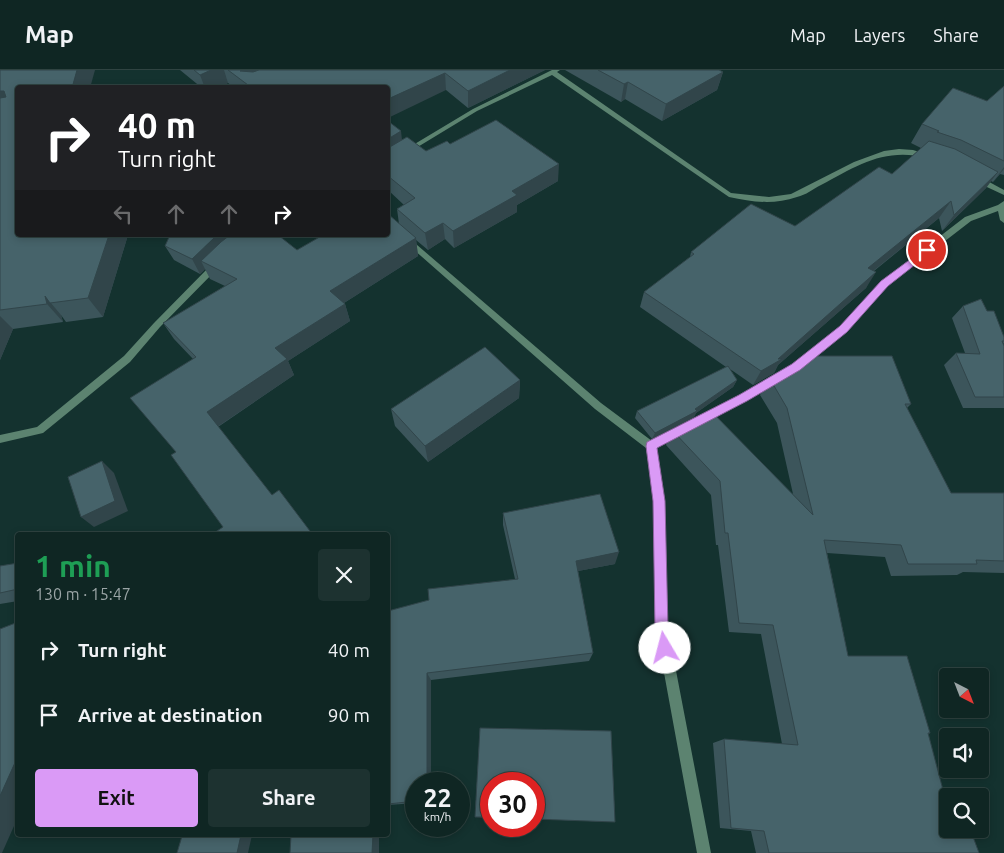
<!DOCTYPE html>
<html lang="en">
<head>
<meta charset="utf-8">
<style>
  :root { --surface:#0f2623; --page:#1d3230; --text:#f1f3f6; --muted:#9ba5a6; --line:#2f4341; --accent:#da9af6 }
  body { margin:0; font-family:Ubuntu,sans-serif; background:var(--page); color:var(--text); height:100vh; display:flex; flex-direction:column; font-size:19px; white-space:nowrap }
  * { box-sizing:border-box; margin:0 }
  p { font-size:16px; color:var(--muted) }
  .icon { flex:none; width:28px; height:28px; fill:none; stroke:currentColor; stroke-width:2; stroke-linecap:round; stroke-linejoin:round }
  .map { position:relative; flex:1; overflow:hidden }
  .sheet { position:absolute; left:15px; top:462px; width:375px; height:305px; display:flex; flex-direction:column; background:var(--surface); border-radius:5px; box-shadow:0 2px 8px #0003,0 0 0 1px var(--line) }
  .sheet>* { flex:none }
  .top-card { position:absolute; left:15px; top:15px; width:375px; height:152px; border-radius:5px; box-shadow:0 2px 8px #0003,0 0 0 1px var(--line); background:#202124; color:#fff; overflow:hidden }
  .needle { width:32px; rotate:138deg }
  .fabs { position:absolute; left:939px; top:598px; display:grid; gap:10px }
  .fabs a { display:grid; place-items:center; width:50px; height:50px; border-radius:5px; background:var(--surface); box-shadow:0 2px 8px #0003,0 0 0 1px var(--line); font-size:25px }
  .speed { position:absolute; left:405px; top:702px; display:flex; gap:10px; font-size:25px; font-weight:700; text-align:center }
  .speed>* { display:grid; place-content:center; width:65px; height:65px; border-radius:50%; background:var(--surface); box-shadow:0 2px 8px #0003,0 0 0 1px var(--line); line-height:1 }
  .speed small { font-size:12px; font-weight:400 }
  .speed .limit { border:8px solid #d22; background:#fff; color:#111 }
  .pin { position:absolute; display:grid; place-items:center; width:42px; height:42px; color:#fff; margin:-21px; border:2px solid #fff; border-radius:50%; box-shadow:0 1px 5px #0007 }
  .me { position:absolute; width:55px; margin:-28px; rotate:352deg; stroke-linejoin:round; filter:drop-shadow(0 0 4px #0008) }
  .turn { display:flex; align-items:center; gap:18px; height:105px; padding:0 20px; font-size:22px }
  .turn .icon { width:65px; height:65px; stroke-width:2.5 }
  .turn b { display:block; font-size:35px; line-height:42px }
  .lanes { display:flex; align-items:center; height:48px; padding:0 20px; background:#0003; justify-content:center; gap:25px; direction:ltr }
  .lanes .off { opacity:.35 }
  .round { display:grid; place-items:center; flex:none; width:52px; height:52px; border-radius:5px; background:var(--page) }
  .overview { display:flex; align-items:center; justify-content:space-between; height:85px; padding:0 20px }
  h1 { font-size:30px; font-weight:600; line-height:38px; color:#1e9e55 }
  .cta { display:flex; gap:10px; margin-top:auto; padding:10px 20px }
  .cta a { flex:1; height:58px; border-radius:5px; background:var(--accent); color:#111; font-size:20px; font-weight:600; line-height:58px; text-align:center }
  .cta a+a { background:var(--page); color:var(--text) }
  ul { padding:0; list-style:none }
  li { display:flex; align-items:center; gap:15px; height:65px; padding:0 20px }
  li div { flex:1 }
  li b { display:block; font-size:19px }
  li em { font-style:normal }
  header { display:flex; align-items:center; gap:30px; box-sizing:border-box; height:70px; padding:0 25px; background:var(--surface); border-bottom:1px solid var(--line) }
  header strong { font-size:24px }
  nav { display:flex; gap:28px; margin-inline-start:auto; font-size:18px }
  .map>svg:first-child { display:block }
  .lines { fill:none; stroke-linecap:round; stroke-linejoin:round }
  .street { fill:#5c8370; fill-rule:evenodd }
  .wall { fill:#3c555b }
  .shaded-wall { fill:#31454a }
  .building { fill:#46636a; stroke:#31454a }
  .route { fill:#da9af6; stroke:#8e64a0 }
</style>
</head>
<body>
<header>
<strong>Map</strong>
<nav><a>Map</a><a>Layers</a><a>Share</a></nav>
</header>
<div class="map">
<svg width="1004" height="783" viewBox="0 0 1004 783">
  <rect width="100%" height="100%" fill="#14322f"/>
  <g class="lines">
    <g class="street">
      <path d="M552,0h8l-3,2 174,121 38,4 22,-3 63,-32 30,-11 15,-2 14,1 19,6 -4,2c-43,-11 -70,7 -107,27 -8,4 -15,10 -24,12 -23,8 -45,5 -68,0l-177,-122 -75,36 -89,54v-5l85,-51z"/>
      <polygon points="974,107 980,107 1004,120 1004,125 974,111"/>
      <polygon points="1004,131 1004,153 1000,150 998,141 971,151 888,215 846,261 801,298 795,298 793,295 795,292 840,257 882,211 965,147 998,135"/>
      <polygon points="388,150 601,333 652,371 678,357 684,357 686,360 684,363 656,378 664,431 668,559 711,783 697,783 656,559 654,431 646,378 595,339 388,157"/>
      <polygon points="216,192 220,195 219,197 160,257 130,292 43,363 0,373 0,365 37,357 124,286 154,253 213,193"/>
      <polygon points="778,304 783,308 781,311 706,352 700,352 698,349 700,346"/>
    </g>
  </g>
  <g class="wall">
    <polygon points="0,0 18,165 128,165 103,247 66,252 61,245 63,252 13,259 0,290"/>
    <polygon points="180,0 545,0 468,38 446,20 388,18 235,18 228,13 218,18 202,18"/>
    <polygon points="565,0 719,0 723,2 717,20 662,51 625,29 621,32"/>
    <polygon points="1004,16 1004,105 1000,104 993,112 991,111 986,118 942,161 939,148 874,201 866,218 778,295 774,303 753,315 730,299 737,310 733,317 696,343 694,347 652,369 635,348 637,341 726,297 640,237 644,222 690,187 691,182 795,156 892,104 921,78 911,73 922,54 987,31"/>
    <polygon points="388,51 402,70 426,81 450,74 558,111 517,135 517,142 454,178 445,169 428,180 416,170 418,186 344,233 345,234 350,251 288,291 294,305 218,357 223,457 176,382 193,289 174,269 163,253 225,216 210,209 205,199 200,204 174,190 165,176 297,180 399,154 397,139 404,135 388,120"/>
    <polygon points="963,236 987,241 1004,267 1004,273 1003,274 1004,276 1004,338 963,338 944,295 956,283 965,283 952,248"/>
    <polygon points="770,309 911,334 907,338 951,423 1004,423 1004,503 963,502 957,505 891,506 885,487 827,483 848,586 930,663 928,664 954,764 972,764 979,783 756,783 751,761 720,758 713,673 724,669 782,674 761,564 729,562 718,475 716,475 711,425 666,375 672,360 793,424 777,353 760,325"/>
    <polygon points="520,310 519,328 428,392 395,356 391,339"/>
    <polygon points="503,443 615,494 578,501 593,583 589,591 431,610 416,714 416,733 388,735 388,541 515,509 503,455"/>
    <polygon points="18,493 18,531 0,534 0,496"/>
    <polygon points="480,658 611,661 615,752 534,749 534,714 491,714 491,748 475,747"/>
  </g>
  <g class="shaded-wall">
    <polygon points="77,0 95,0 90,18 72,18"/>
    <polygon points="211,0 224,0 228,13 218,18 205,18 200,5"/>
    <polygon points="242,0 287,0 251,16 240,1"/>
    <polygon points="510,0 545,0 468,38 468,21"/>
    <polygon points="723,2 717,20 662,51 666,34"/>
    <polygon points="445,3 446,20 388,48 388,29"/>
    <polygon points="628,12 625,29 621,32 624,14"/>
    <polygon points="0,21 4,21 18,41 0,45"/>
    <polygon points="401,61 403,79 388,88 388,69"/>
    <polygon points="559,94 558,111 517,135 517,142 454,178 453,161 512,121"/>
    <polygon points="1004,97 1004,99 993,112"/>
    <polygon points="998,102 986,118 942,161 954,145"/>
    <polygon points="951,131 939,148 858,213 868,198"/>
    <polygon points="443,153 445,169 428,180 425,163"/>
    <polygon points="109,165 128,165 103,247 88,228"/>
    <polygon points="219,165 234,165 201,191 205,199 200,204 192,189 214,168"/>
    <polygon points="416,168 418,186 336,238 330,221"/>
    <polygon points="876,202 866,218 778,295 774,303 753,315 761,301 778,289"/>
    <polygon points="45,226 61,245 63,252 47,234"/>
    <polygon points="345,234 350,251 288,291 294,305 217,357 207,342 275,278"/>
    <polygon points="0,246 13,259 0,290"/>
    <polygon points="520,310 519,328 428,392 425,376"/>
    <polygon points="737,310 733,317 696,343 694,347 652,369 655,363 695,339"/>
    <polygon points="102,391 114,403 128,441 94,457 81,447"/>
    <polygon points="619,482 615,494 573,502 576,491"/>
    <polygon points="427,603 431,610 431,714 427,714"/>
    <polygon points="18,606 18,622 15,621"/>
    <polygon points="18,686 18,747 2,783 0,783 0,726"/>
    <polygon points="241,765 252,765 248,783 237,783"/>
    <polygon points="373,765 379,765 379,783 372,783"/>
  </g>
  <g class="building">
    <polygon points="0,0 77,0 72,18 18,18 18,165 109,165 88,228 50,233 45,226 47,234 0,240 0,28 6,27 4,21 0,21"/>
    <polygon points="194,0 211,0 200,5"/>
    <polygon points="228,0 242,0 240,1 253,2 259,0 510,0 468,21 445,3 388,29 388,18 252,18"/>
    <polygon points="598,0 719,0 723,2 666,34 628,12 624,14"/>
    <polygon points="1004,16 1004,91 961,70 937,62 939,61 922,54 953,18 987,31"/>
    <polygon points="496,50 559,94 512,121 517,125 453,161 443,153 425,163 397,139 415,128 388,106 388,78 407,67 426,81 447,71 450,74"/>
    <polygon points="388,51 401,61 388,69"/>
    <polygon points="929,71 955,79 998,102 954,145 951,131 868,198 876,202 778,289 782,289 761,301 644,222 694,184 691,182 751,134 795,156 879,97 892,104"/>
    <polygon points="388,144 416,168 330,221 345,234 275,278 287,289 207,342 272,425 279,420 313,465 211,465 223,457 171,385 176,382 130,328 196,287 163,253 237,209 201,191 221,172 230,165 255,166 278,165 297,180 323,165 347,165 349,166 351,165 388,165"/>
    <polygon points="170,165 219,165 214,168 192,189 165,176"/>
    <polygon points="981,229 987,241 994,241 1004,267 1004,271 1002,271 1004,276 1004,327 975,327 956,283 980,284 963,236"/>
    <polygon points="485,277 520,310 425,376 391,339"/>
    <polygon points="808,286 892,286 911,334 905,334 951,423 1004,423 1004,491 976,490 977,494 908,494 901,475 824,470 848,586 907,586 930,663 928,663 948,739 948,759 953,759 955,766 972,764 979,783 769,783 764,761 731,758 724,669 798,675 773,555 739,553 728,463 725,463 720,411 672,360 710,340 813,445 787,338 770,309"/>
    <polygon points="728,296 737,310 695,339 697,341 655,363 637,341"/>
    <polygon points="102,391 115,431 81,447 68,407"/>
    <polygon points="600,424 619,482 576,491 593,583 427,603 427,714 416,714 416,731 388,734 388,541 429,530 428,519 518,509 503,443"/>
    <polygon points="18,493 18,519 0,523 0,496"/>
    <polygon points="18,552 18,606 15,621 18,621 18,686 0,726 0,559"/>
    <polygon points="480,658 611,661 615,752 534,749 534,714 491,714 491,747 475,747"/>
    <polygon points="180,765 241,765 237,783 177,783 182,766"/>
    <polygon points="291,765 373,765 372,783 290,783"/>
  </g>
  <polygon class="route" points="927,177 932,180 930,183 888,216 847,262 800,300 747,331 657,378 665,431 668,559 672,578 670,582 665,584 661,582 655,559 653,431 646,376 647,372 739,325 792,294 840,256 881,211"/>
</svg>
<div class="fabs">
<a><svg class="needle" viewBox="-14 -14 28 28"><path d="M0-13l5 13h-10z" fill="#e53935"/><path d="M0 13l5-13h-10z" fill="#9ba5a6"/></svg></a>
<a><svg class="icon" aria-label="sound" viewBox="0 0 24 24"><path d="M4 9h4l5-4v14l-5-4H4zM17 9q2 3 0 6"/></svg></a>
<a><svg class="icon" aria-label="search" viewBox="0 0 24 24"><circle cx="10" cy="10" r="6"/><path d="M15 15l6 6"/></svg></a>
</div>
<div class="speed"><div>22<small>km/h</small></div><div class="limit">30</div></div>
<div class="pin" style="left:927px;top:180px;background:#d93025"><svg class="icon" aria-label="arrive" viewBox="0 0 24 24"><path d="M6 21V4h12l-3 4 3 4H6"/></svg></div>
<svg class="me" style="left:665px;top:578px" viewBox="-20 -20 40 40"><circle r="19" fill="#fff"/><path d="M0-13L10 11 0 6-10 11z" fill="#da9af6"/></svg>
<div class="top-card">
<div class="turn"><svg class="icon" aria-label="right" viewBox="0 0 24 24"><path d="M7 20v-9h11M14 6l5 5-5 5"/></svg><div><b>40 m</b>Turn right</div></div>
<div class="lanes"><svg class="icon off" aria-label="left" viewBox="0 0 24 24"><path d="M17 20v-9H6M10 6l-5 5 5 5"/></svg><svg class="icon off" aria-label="ahead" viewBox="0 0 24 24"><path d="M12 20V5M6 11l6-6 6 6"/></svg><svg class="icon off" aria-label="ahead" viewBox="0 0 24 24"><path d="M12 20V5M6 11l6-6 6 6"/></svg><svg class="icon" aria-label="right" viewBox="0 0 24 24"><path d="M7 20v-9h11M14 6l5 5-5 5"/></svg></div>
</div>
<section class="sheet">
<div class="overview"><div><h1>1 min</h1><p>130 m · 15:47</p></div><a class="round"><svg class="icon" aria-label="close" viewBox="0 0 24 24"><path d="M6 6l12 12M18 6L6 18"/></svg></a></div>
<ul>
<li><svg class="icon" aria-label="right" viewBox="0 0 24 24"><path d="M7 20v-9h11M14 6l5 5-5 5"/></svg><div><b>Turn right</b></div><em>40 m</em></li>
<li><svg class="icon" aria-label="arrive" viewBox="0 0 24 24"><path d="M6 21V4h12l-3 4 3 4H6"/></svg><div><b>Arrive at destination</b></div><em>90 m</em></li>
</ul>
<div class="cta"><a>Exit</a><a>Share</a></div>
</section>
</div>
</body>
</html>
